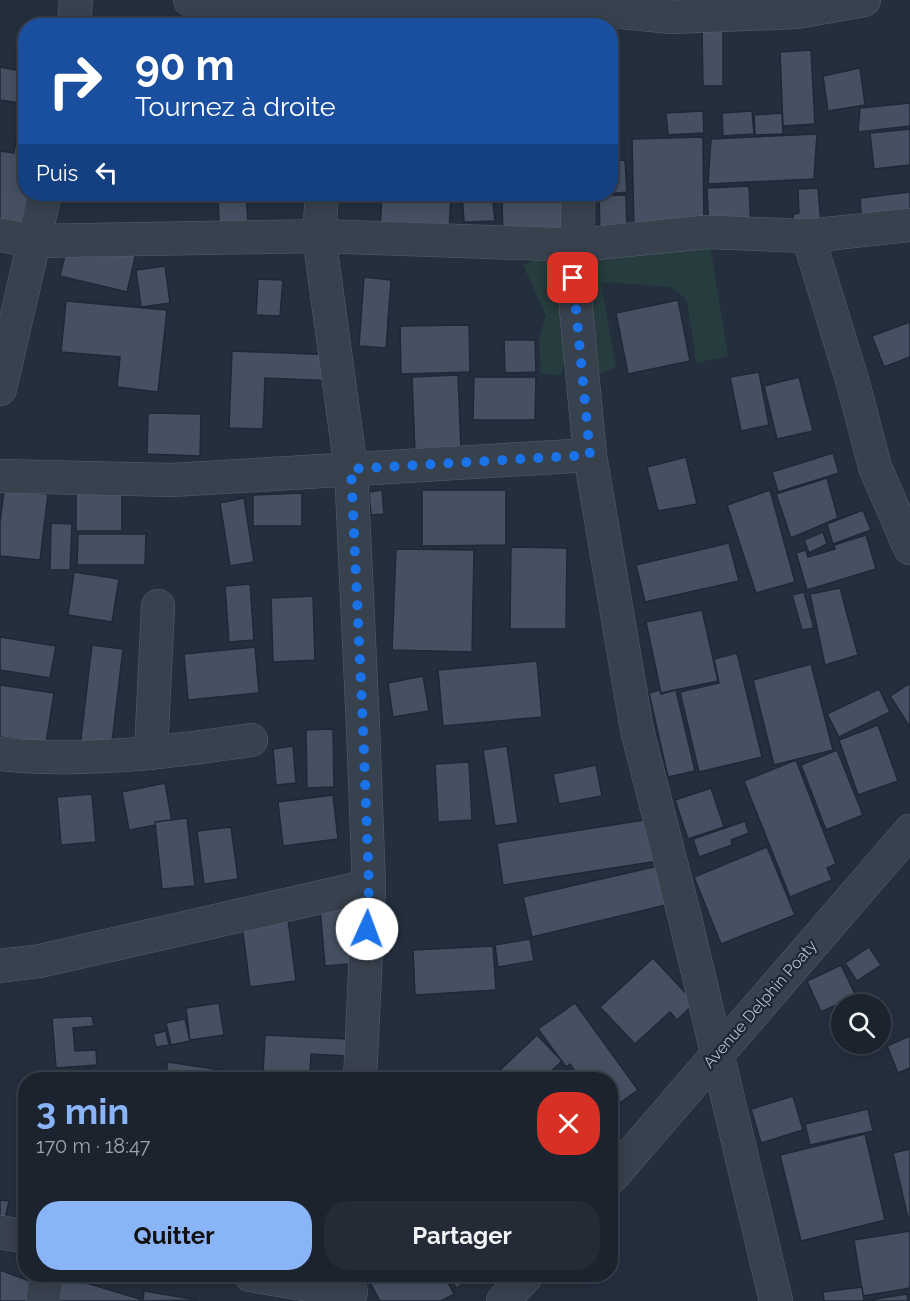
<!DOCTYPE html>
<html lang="fr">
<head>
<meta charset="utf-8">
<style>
  :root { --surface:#1b232e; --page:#242b36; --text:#f1f3f6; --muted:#a0a4aa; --line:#39404a; --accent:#8ab4f8 }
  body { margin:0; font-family:Raleway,sans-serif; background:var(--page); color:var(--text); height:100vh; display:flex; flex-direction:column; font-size:22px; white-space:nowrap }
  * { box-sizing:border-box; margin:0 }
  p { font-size:20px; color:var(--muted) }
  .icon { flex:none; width:33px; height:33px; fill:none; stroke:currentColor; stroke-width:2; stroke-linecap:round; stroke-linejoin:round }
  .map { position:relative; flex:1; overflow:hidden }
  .sheet { position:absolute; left:18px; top:1072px; width:600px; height:210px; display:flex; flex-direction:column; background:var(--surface); border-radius:24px; box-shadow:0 3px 15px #0003,0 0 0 2px var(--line) }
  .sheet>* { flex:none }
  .hud { position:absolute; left:18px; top:18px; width:600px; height:183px; border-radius:24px; box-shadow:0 3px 15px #0003,0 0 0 2px var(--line); background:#1a4fa0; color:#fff; overflow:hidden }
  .controls { position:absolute; left:831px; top:994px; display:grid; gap:12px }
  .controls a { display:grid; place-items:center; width:60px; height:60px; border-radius:50%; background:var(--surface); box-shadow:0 3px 15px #0003,0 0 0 2px var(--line); font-size:30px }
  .pin { position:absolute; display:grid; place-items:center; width:51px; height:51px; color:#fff; margin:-26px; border-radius:12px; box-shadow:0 3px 9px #0006 }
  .me { position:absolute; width:66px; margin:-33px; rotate:2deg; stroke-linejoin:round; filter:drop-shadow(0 0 4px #0008) }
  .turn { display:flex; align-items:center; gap:21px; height:126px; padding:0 18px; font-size:27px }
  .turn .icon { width:78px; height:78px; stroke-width:2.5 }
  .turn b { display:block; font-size:42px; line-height:51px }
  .then { display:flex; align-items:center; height:57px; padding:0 18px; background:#0003; gap:12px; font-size:22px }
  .round { display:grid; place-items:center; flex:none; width:63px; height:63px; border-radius:24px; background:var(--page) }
  .summary { display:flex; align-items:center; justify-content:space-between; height:102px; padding:0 18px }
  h1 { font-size:36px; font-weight:700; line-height:45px; color:var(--accent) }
  .action { display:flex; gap:12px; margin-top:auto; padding:12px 18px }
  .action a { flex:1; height:69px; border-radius:24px; background:var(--accent); color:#111; font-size:24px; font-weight:700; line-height:69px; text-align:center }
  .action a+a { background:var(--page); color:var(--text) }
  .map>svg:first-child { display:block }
  .green { fill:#263c3f }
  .building { fill:#455162; stroke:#1f2835; stroke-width:1.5 }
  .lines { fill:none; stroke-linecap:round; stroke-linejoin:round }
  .street-casing { stroke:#565f6c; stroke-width:34 }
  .street { stroke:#38414e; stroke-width:33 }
  .route { stroke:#1a73e8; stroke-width:10; stroke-dasharray:0 18 }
  .labels { text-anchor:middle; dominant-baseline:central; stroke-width:4.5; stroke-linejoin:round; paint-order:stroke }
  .street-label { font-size:16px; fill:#b4bcc9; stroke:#1d2633 }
</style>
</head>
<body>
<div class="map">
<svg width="910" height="1301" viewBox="0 0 910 1301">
  <rect width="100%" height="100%" fill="#242f3e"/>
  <g class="green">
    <polygon points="709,238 728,356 696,363 687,300 671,287 601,282 616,367 591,377 580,247"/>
    <polygon points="558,251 574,335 561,375 541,374 539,338 546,316 523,265"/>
  </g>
  <g class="building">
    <polygon points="170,18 220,19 219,26 170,26"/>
    <polygon points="319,19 318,26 280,26 281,22"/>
    <polygon points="702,28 723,28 723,86 703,86"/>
    <polygon points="811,50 815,124 783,126 780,52"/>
    <polygon points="0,67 26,72 26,104 0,100"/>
    <polygon points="860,68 865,105 828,111 823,76"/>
    <polygon points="910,103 910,126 858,132 860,108"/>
    <polygon points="703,111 704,133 668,135 666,113"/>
    <polygon points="752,111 754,134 723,136 722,113"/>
    <polygon points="782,113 783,134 755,135 754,115"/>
    <polygon points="18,126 26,127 26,194 43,194 38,230 0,224 0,151 14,153"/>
    <polygon points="910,129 910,165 874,169 870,133"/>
    <polygon points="817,134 814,179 708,184 711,139"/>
    <polygon points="703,137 704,228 634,230 632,139"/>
    <polygon points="625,160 627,192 608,194 610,194 610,161"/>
    <polygon points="749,186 751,229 709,231 707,188"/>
    <polygon points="818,188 821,224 794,227 793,214 799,213 798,189"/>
    <polygon points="910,192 910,222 862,227 860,198"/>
    <polygon points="218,194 246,194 248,222 219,224"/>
    <polygon points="382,194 451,194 449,233 380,230"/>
    <polygon points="462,194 492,194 495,221 464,222"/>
    <polygon points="497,194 559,194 559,196 497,195"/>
    <polygon points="626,195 627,230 600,230 599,196"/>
    <polygon points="571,197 572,239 503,241 502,198"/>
    <polygon points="70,234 137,249 127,292 60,276"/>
    <polygon points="165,266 170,303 141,307 136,270"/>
    <polygon points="364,277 391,280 386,348 359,346"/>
    <polygon points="258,279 283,280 280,316 256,315"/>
    <polygon points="678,300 690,361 628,374 616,313"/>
    <polygon points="66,301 167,310 158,392 117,387 120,357 61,352"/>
    <polygon points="910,322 910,357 884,367 872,336"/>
    <polygon points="469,325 470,372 401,374 400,326"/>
    <polygon points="504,340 535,340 536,372 505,373"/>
    <polygon points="232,351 337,355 336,381 265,378 263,429 229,428"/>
    <polygon points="759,372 769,425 741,431 730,377"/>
    <polygon points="458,375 461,450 415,452 412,377"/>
    <polygon points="474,377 536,377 535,420 473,420"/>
    <polygon points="799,377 813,431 777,439 764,386"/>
    <polygon points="148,413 201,414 200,456 147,454"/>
    <polygon points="833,453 839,473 778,492 772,472"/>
    <polygon points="686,457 697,504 658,511 647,467"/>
    <polygon points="827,478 838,518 791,538 776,494"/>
    <polygon points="4,490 48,494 40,560 0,556 0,523"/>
    <polygon points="382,490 384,514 371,515 369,492"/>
    <polygon points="422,490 506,490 506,545 422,546"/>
    <polygon points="770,490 795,582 756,593 727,505"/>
    <rect x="76" y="493" width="46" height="38"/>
    <polygon points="302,493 302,526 253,526 253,495"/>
    <polygon points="244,498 254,562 230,566 220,503"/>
    <polygon points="863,510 871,530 833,544 827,524"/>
    <polygon points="51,523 72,524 70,570 50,570"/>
    <polygon points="823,532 827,544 809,553 804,540"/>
    <polygon points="78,534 146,534 145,565 77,565"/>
    <polygon points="866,535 876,569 807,590 796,553 806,550 808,557 835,549 834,545"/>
    <polygon points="729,543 739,581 645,602 636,565"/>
    <polygon points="511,547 567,548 566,629 510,629"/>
    <polygon points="396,549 474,550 472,652 392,650"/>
    <polygon points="74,572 119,579 112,622 68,615"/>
    <polygon points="250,584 254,640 229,642 225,586"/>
    <polygon points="840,588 858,655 825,665 810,594"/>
    <polygon points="804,592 814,628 802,630 792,595"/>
    <polygon points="313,596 315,660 273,662 271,598"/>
    <polygon points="702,610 718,681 661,693 646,622"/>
    <polygon points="0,637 56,646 50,678 0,670"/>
    <polygon points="92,645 123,649 111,750 80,747"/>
    <polygon points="255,647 259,693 188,700 184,654"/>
    <polygon points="737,653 762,757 699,772 680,692 719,683 714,659"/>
    <polygon points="537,661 542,717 443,726 438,670"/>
    <polygon points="811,664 833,750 774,765 753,680"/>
    <polygon points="423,676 429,711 393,717 388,683"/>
    <polygon points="910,683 910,727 890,696"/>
    <polygon points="0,685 54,693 46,743 0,737"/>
    <polygon points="879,689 890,712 839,737 827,714"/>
    <polygon points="660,690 661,694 676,690 695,771 668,777 649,693"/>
    <polygon points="878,725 898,781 858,795 839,740"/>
    <polygon points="333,729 334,787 307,788 306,730"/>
    <polygon points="293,746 296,783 276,785 273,749"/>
    <polygon points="507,746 518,823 495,826 483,750"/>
    <polygon points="837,750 863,815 826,830 801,765"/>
    <polygon points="796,760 836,864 827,868 832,880 790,897 744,781"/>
    <polygon points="469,762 472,820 438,822 435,764"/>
    <polygon points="596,765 602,796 559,804 553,774"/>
    <polygon points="165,783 172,822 129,830 122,792"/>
    <polygon points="711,788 724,827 688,839 675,800"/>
    <polygon points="92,794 96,842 61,845 57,797"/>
    <polygon points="333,795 338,839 283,846 278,802"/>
    <polygon points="187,818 195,886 162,889 155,822"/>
    <polygon points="651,819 658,861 503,885 497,843"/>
    <polygon points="745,821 749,833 731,840 732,845 699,857 693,839"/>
    <polygon points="231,827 238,879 204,884 197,831"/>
    <polygon points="767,847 795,915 721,944 694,877"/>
    <polygon points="662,865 670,904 532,937 523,897"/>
    <polygon points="353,904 359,963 325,966 320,908"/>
    <polygon points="287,912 296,981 250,987 241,918"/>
    <polygon points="530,939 534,961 498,967 495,945"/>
    <polygon points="493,946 496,990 415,995 413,950"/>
    <polygon points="869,947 881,965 857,981 845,963"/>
    <polygon points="653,958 695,1003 677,1020 670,1012 635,1044 600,1007"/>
    <polygon points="841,965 856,996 821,1012 807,981"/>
    <polygon points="219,1003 224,1035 190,1040 186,1008"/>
    <polygon points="575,1003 638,1090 610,1110 610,1080 581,1080 570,1064 566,1067 538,1029"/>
    <polygon points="92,1016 94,1026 73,1028 75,1051 96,1050 97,1065 56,1068 52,1018"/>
    <polygon points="185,1019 190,1041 171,1045 166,1023"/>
    <polygon points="166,1031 169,1045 156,1047 153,1034"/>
    <polygon points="265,1035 369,1040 368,1057 311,1054 310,1076 263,1074"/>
    <polygon points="537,1035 562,1061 542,1080 509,1080 500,1070"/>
    <polygon points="910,1036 910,1068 898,1073 887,1046"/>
    <polygon points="168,1062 228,1071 227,1080 165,1080"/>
    <polygon points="793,1096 803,1130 761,1143 751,1109"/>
    <polygon points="868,1109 873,1131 810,1145 805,1124"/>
    <polygon points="865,1134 885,1220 801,1241 780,1155"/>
    <polygon points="910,1149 910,1217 908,1218 893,1153"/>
    <polygon points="0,1200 9,1201 4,1223 0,1222"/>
    <polygon points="910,1231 910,1288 863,1296 854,1240"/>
    <polygon points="0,1270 40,1285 34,1301 0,1301"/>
    <polygon points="60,1275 140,1299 139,1301 42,1301"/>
    <polygon points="366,1275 444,1275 454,1294 441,1301 380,1301"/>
    <polygon points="449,1275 475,1275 476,1277 456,1288"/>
    <polygon points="862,1287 864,1301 907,1294 908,1301 824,1301 823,1292"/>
    <polygon points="144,1291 198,1300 143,1301"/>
  </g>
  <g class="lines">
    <g class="street-casing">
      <g id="street">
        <polyline points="190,0 581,8 672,17 797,12 864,0"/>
        <polyline points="74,26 76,0"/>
        <polyline points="322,194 319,236 351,469 363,727 369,886 360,1080"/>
        <polyline points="578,194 577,245 571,256 590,455 637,730 685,918 776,1301"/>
        <polyline points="0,235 35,241 319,236 577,245 707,232 808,236 910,225"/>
        <polyline points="808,236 853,383 875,467 910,548"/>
        <polyline points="0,389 45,194"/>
        <polyline points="0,476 172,480 590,455"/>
        <polyline points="151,753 158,606"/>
        <path d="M0,754c83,9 169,-2 251,-14"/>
        <polyline points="0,966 40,961 369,886"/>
        <polyline points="610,1179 910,831"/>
        <polyline points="0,1232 26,1237"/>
        <polyline points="250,1275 351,1292"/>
        <polyline points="43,1301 46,1275"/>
        <polyline points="503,1301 527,1275"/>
      </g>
    </g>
    <use href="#street" class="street"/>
  </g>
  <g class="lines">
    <polyline class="route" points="367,929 369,886 363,727 351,469 590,455 573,278"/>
  </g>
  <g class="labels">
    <g class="street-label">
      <text transform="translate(760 1004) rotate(-49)">Avenue Delphin Poaty</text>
    </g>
  </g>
</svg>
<div class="controls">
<a><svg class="icon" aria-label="search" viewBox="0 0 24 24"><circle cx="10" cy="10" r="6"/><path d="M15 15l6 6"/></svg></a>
</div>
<div class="pin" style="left:573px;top:278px;background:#d93025"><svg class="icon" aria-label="arrive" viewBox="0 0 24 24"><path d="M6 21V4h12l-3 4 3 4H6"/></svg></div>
<svg class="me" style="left:367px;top:929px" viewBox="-20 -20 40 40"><circle r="19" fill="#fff"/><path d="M0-13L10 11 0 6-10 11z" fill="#1a73e8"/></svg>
<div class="hud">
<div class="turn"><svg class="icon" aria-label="right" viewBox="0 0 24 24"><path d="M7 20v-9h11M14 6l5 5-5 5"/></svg><div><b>90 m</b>Tournez à droite</div></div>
<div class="then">Puis<svg class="icon" aria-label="left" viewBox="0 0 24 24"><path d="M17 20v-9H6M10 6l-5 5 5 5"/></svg></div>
</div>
<section class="sheet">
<div class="summary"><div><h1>3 min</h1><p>170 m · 18:47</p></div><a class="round" style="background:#d93025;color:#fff"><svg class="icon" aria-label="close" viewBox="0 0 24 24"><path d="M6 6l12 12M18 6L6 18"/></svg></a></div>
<div class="action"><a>Quitter</a><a>Partager</a></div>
</section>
</div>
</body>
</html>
